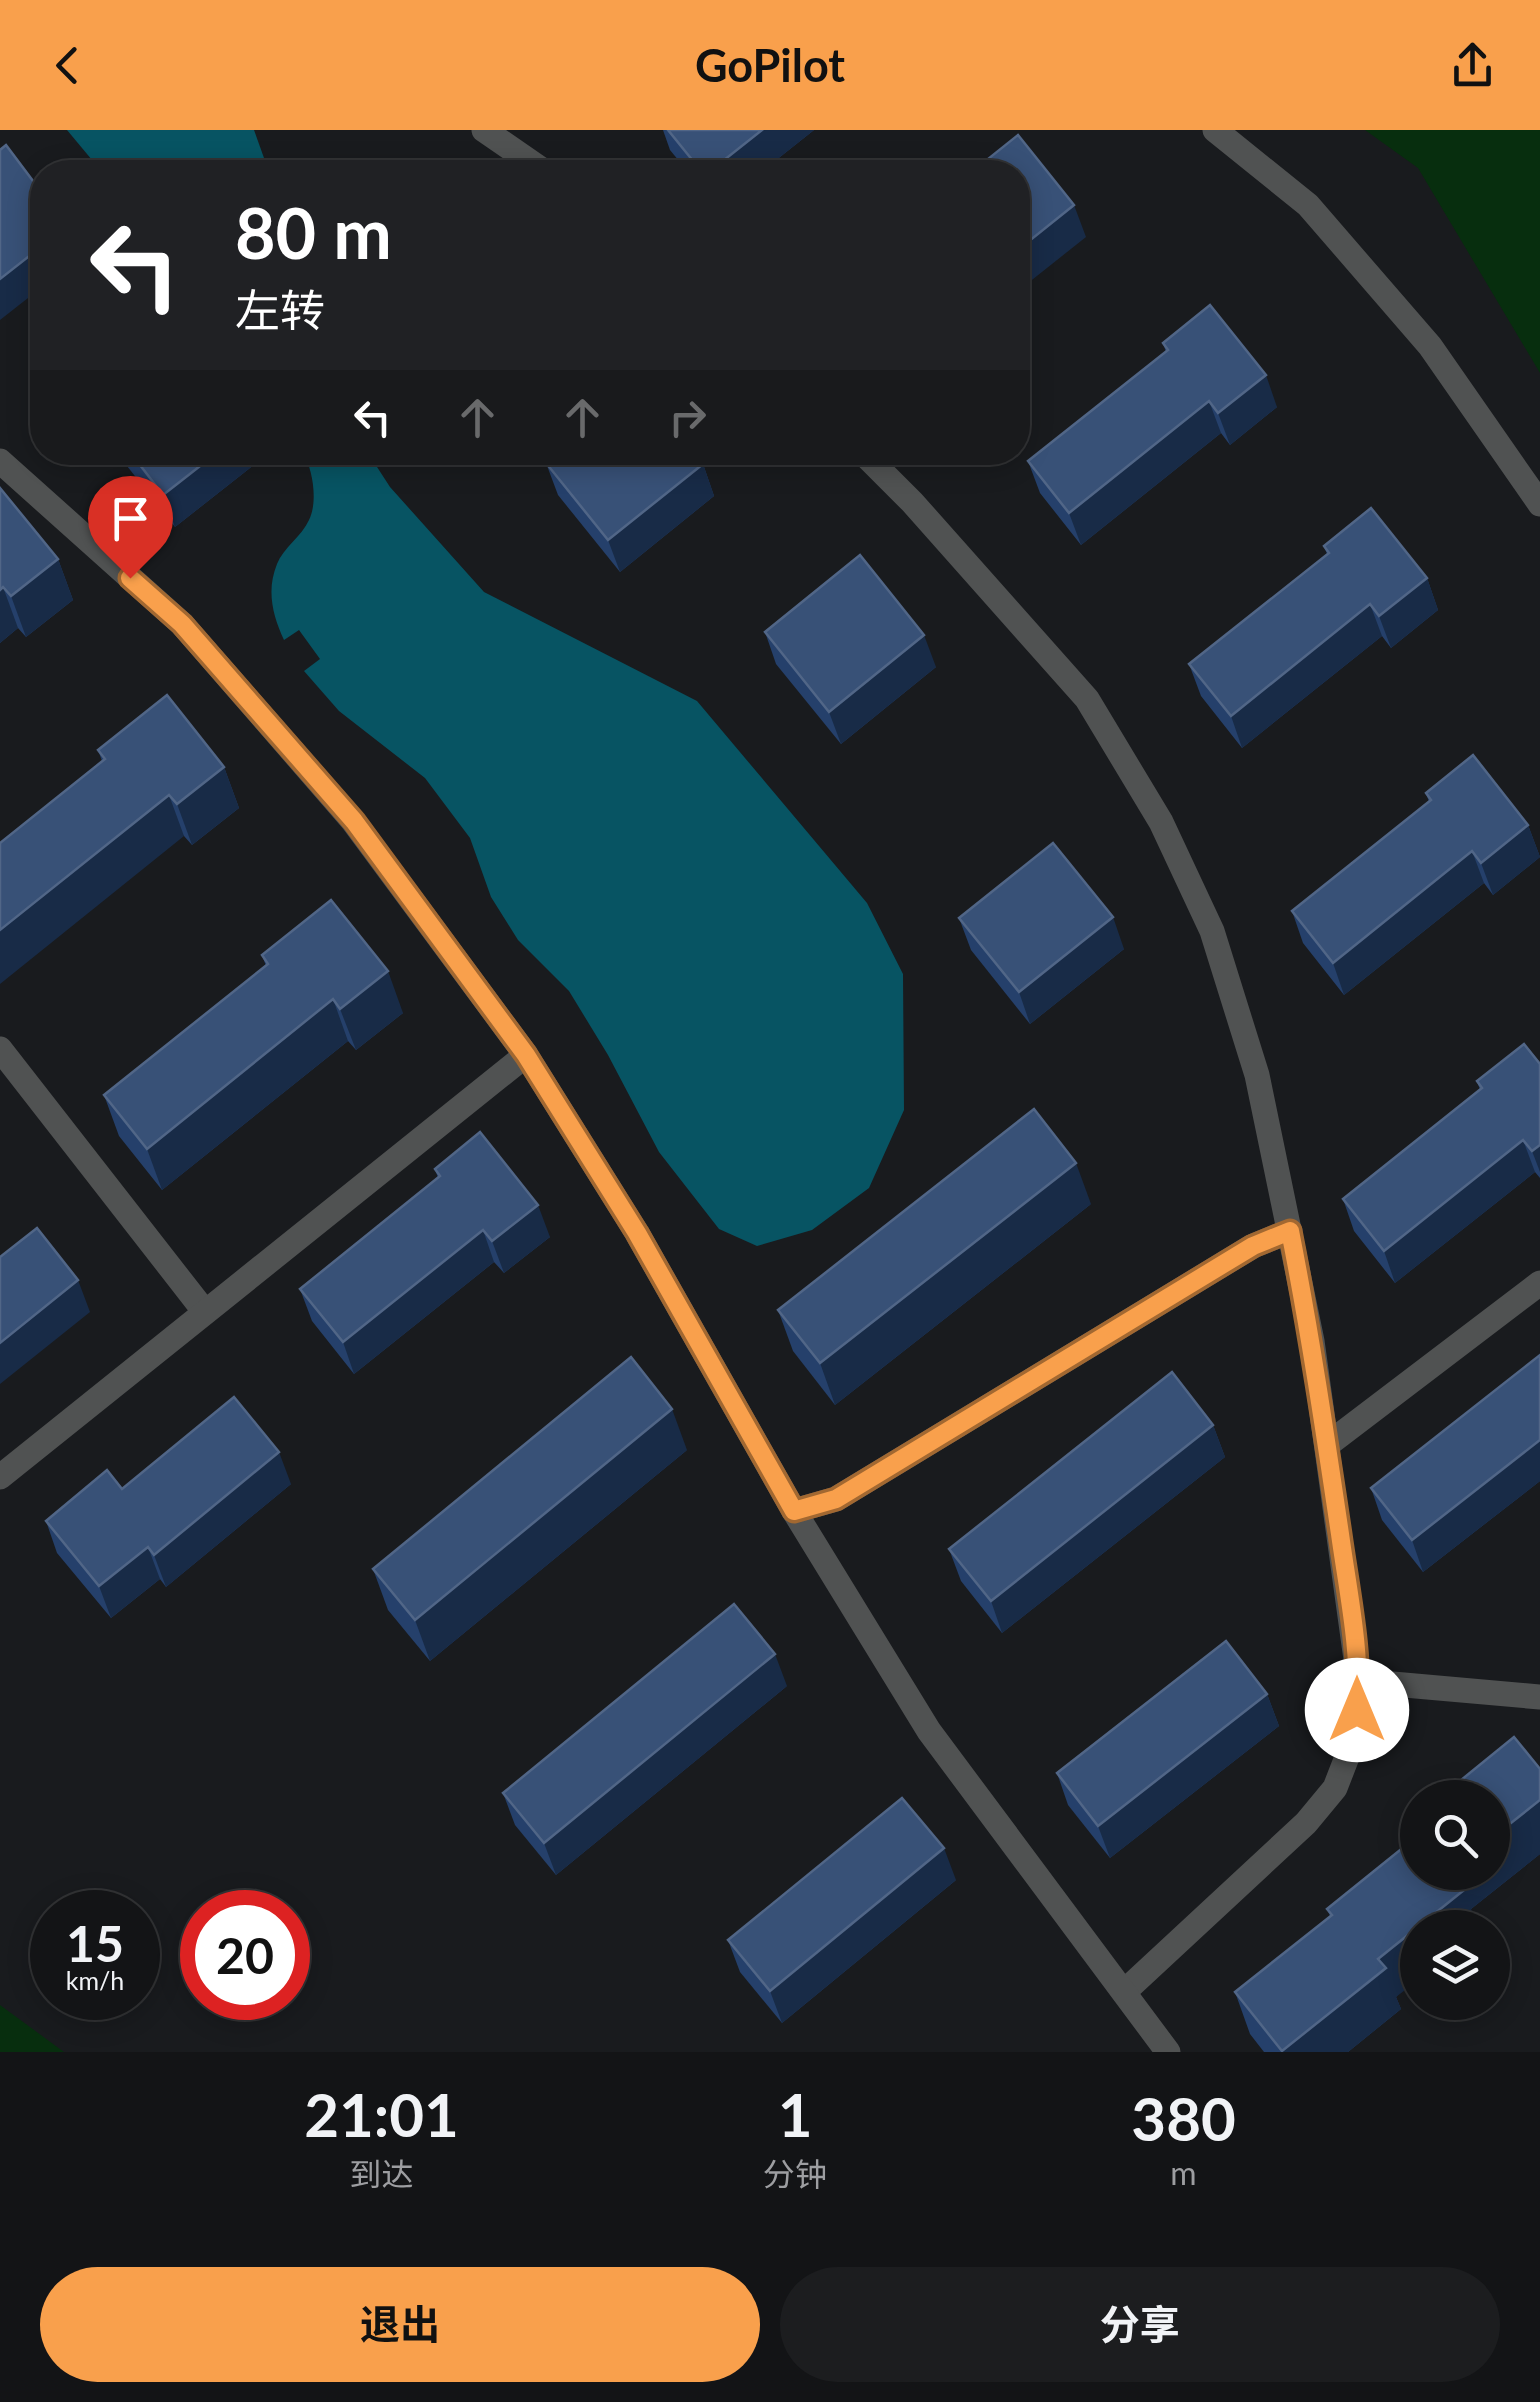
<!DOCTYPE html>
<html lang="zh">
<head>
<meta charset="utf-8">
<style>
  :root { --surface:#131416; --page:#1c1d1f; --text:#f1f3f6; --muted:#9d9ea1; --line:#323335; --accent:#f9a04c }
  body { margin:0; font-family:Lato,"Noto Sans SC",sans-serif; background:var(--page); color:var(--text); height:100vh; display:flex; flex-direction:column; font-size:38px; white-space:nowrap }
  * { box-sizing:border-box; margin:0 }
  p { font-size:32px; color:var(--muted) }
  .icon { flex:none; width:55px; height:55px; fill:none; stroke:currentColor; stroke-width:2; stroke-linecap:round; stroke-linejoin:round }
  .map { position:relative; height:1922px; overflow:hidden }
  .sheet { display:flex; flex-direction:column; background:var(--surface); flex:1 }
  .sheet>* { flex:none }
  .guide { position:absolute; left:30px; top:30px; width:1000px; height:305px; border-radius:40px; box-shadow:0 5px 25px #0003,0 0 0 2px var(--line); background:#202124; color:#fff; overflow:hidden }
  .buttons { position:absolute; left:1400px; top:1650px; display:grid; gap:20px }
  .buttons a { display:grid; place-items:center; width:110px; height:110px; border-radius:50%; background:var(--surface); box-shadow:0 5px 25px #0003,0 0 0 2px var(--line); font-size:50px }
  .speed { position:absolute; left:30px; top:1760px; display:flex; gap:20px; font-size:50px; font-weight:700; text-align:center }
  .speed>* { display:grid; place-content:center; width:130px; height:130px; border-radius:50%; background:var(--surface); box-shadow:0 5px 25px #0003,0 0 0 2px var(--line); line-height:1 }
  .speed small { font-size:25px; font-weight:400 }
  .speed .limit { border:15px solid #d22; background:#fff; color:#111 }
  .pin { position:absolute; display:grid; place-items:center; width:85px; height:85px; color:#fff; margin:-102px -42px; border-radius:50% 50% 50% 0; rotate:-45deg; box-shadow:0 0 10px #0007 }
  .pin .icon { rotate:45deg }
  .me { position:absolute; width:110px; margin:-55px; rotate:0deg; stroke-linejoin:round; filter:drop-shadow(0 0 8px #0008) }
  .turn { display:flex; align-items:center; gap:35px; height:210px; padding:0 40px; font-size:45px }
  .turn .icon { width:130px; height:130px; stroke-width:2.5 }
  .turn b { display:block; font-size:70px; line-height:85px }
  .lanes { display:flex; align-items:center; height:95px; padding:0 40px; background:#0003; justify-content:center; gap:50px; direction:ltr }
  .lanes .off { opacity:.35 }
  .eta { display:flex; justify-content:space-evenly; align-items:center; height:170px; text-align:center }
  .eta b { font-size:60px; font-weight:700; line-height:70px }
  .action { display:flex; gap:20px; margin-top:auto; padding:20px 40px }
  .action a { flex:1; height:115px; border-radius:60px; background:var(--accent); color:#111; font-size:40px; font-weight:700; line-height:115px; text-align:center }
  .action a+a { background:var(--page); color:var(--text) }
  header { display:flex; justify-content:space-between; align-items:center; height:130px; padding:0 40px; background:var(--accent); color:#111; font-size:45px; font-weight:700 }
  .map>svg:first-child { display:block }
  .green { fill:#072e0e }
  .water { fill:#075463 }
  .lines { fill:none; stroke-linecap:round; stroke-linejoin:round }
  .minor { stroke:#505252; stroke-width:25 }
  .wall { fill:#25406b }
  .shaded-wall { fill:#182b47 }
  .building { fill:#385177; stroke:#516687; stroke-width:2.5 }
  .route-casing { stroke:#a26831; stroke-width:25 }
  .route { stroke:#f9a04c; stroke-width:18 }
</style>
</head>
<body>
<header><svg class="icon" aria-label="back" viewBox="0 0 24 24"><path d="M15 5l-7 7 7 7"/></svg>GoPilot<svg class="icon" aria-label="share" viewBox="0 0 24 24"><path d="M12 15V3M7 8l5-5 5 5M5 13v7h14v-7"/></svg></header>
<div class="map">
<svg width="1540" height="1922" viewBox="0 0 1540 1922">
  <rect width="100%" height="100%" fill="#191b1e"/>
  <g class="green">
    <polygon points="1365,0 1540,0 1540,243 1418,38"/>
    <polygon points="0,1875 64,1922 0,1922"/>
  </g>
  <g class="water">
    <polygon points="67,0 254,0 269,42 102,42"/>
    <path d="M303,323h65l22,34 94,105 213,109 170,202 36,71 1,136 -35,78 -57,42 -55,16 -38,-17 -60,-77 -51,-97 -39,-64 -51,-51 -27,-43 -21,-59 -45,-60 -86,-67 -35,-40 16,-12 -21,-29 -15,10c-11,-24 -18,-49 -7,-76 6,-16 25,-28 32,-44 9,-18 4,-51 -6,-67z"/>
  </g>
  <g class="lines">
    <g class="minor">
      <polyline points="484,0 545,42"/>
      <polyline points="1215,0 1308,75 1430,216 1540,374"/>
      <polyline points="862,322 912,372 1087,569 1161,692 1212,801 1257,945 1312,1211 1359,1551 1354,1609 1335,1658 1306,1693 1124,1862"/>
      <polyline points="0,331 182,494 353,691 526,925 637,1103 794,1381 929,1601 1168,1922"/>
      <polyline points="0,919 205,1182"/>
      <polyline points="1327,1315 1540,1153"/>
      <polyline points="0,1347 526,925"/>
      <polyline points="794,1381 836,1369 1253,1116 1290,1101"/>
      <polyline points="1359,1551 1540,1567"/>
    </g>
  </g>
  <g class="wall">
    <polygon points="663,0 814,0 761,42 688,42 670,20"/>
    <polygon points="1163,213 1277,277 1230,315 1221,303 1081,415 1040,363 1028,331 1166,222"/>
    <polygon points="116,322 269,322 269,323 175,397"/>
    <polygon points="546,333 703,334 714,366 620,442 558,365"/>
    <polygon points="0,358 58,429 73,470 26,507 18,498 0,513"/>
    <polygon points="1324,416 1427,448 1438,480 1391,518 1382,506 1242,618 1201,566 1189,534 1327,424"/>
    <polygon points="765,502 936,537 841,614 776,534"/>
    <polygon points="98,620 224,637 239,678 192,715 184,706 102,631"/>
    <polygon points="1426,663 1528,695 1540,727 1493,765 1484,753 1344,865 1303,813 1292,781 1429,672"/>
    <polygon points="959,788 1124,819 1030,894 971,820"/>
    <polygon points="262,825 403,883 356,920 348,911 162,1060 119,1006 104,965 266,836"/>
    <polygon points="1540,934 1540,1048 1535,1042 1395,1153 1354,1101 1343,1069 1480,960 1477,951"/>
    <polygon points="435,1039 550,1107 504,1143 494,1132 354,1244 312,1191 300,1159 438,1048"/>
    <polygon points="1091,1074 835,1275 793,1221 778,1180"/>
    <polygon points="1540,1225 1540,1351 1423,1442 1382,1390 1371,1358"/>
    <polygon points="1213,1295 1225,1327 1002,1503 961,1451 949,1419"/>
    <polygon points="687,1320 430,1531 388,1480 373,1439"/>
    <polygon points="291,1354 166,1457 160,1449 111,1488 57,1423 46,1391 122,1359"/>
    <polygon points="787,1556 556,1745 515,1695 503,1663"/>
    <polygon points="1267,1564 1279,1596 1110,1728 1068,1675 1057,1643"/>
    <polygon points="1540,1639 1540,1724 1471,1779 1396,1867 1401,1879 1348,1922 1264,1922 1250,1904 1235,1862 1330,1786 1327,1779 1411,1712 1405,1695"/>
    <polygon points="956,1750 782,1893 740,1842 728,1810"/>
  </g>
  <g class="shaded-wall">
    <polygon points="762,0 814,0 761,42 709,42"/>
    <polygon points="1074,75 1086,107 1018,161 1018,120"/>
    <polygon points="42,116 42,157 0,190 0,149"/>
    <polygon points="1266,245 1277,277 1230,315 1218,283"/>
    <polygon points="1209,271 1221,303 1081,415 1069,383"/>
    <polygon points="218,322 269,323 175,397 163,365"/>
    <polygon points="703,334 714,366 620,442 608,410"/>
    <polygon points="58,429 73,470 26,507 11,466"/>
    <polygon points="1427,448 1438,480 1391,518 1379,486"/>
    <polygon points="3,457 18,498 0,513 0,460"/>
    <polygon points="1370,474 1382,506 1242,618 1231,586"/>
    <polygon points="924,505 936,537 841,614 829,582"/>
    <polygon points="224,637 239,678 192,715 177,674"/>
    <polygon points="169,665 184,706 0,854 0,800"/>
    <polygon points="1528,695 1540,727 1493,765 1481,733"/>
    <polygon points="1472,721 1484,753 1344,865 1333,833"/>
    <polygon points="1113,787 1124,819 1030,894 1019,862"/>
    <polygon points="388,841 403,883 356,920 340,879"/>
    <polygon points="333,869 348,911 162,1060 147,1019"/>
    <polygon points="1523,1010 1535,1042 1395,1153 1384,1121"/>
    <polygon points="1540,1015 1540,1042 1532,1021"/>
    <polygon points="1076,1033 1091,1074 835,1275 820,1233"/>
    <polygon points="538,1075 550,1107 504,1143 492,1111"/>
    <polygon points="483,1100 494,1132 354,1244 343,1212"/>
    <polygon points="78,1150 90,1182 0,1254 0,1213"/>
    <polygon points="672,1279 687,1320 430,1531 415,1490"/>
    <polygon points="1213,1295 1225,1327 1002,1503 991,1471"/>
    <polygon points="1540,1310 1540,1351 1423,1442 1412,1410"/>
    <polygon points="279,1322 291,1354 166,1457 154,1425"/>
    <polygon points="148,1417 160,1449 111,1488 99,1456"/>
    <polygon points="775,1524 787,1556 556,1745 544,1713"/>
    <polygon points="1267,1564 1279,1596 1110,1728 1098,1696"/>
    <polygon points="1540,1670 1540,1724 1471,1779 1478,1798 1418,1798 1418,1850 1396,1867 1401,1879 1348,1922 1282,1922 1378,1829 1450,1742 1492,1742 1492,1708"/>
    <polygon points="944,1718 956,1750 782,1893 770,1861"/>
  </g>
  <g class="building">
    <polygon points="668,0 762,0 709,42 702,42"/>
    <polygon points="1018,5 1074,75 1018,120 1018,42 974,42 973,41"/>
    <polygon points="6,15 42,63 42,116 0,149 0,20"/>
    <polygon points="1210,175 1266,245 1218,283 1209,271 1069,383 1028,331 1168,220 1163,213"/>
    <polygon points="130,322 218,322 163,365"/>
    <polygon points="559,322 694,322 703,334 608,410 546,333"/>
    <polygon points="0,358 58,429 11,466 3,457 0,460"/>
    <polygon points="1371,378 1427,448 1379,486 1370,474 1231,586 1189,534 1329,423 1324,416"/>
    <polygon points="860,425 924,505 829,582 765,502"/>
    <polygon points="167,565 224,637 177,674 169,665 0,800 0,713 105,629 98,620"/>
    <polygon points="1473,625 1528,695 1481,733 1472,721 1333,833 1292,781 1431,670 1426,663"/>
    <polygon points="1053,713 1113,787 1019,862 959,788"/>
    <polygon points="331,770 388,841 340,879 333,869 147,1019 104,965 268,834 262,825"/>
    <polygon points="1524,914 1540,934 1540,1015 1532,1021 1523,1010 1384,1121 1343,1069 1482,958 1477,951"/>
    <polygon points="1034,979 1076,1033 820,1233 778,1180"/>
    <polygon points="480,1002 538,1075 492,1111 483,1100 343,1212 300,1159 440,1046 435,1039"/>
    <polygon points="37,1098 78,1150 0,1213 0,1127"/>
    <polygon points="1540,1225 1540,1310 1412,1410 1371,1358"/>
    <polygon points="631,1227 672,1279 415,1490 373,1439"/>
    <polygon points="1172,1242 1213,1295 991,1471 949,1419"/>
    <polygon points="234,1267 279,1322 154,1425 148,1417 99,1456 46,1391 107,1340 122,1359"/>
    <polygon points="734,1474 775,1524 544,1713 503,1663"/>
    <polygon points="1226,1511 1267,1564 1098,1696 1057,1643"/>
    <polygon points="1514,1607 1540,1639 1540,1670 1492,1708 1492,1668 1439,1668"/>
    <polygon points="902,1668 944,1718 770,1861 728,1810"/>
    <polygon points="1418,1685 1418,1742 1450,1742 1464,1760 1378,1829 1386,1838 1282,1921 1235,1862 1332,1785 1327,1779 1415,1708 1405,1695"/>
  </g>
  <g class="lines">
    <g class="route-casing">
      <path id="route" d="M130,448l52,46 172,197 172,234 111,178 157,278 42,-12 417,-253 37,-15c20,101 35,202 50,303 8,58 21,117 17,176"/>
    </g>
    <use href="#route" class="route"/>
  </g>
</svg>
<div class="buttons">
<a><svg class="icon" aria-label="search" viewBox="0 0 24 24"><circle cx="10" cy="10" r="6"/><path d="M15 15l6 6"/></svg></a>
<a><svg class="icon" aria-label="layers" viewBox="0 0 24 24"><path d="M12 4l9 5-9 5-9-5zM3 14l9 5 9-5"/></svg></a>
</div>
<div class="speed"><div>15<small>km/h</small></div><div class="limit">20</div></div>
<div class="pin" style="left:130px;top:448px;background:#d93025"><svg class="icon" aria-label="arrive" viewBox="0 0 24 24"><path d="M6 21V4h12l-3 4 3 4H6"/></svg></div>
<svg class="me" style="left:1357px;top:1580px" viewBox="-20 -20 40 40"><circle r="19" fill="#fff"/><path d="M0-13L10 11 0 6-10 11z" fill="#f9a04c"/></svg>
<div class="guide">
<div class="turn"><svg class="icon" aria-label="left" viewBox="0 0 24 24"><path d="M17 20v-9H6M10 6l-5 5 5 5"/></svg><div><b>80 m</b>左转</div></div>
<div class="lanes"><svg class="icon" aria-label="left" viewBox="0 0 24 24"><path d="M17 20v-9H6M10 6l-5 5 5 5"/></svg><svg class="icon off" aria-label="ahead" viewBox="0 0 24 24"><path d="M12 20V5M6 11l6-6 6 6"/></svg><svg class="icon off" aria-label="ahead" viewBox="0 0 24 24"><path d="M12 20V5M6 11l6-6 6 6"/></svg><svg class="icon off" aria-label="right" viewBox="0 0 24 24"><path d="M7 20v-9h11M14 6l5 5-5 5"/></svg></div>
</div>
</div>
<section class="sheet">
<div class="eta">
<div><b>21:01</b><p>到达</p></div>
<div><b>1</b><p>分钟</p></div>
<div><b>380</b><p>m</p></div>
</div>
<div class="action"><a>退出</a><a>分享</a></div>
</section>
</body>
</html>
